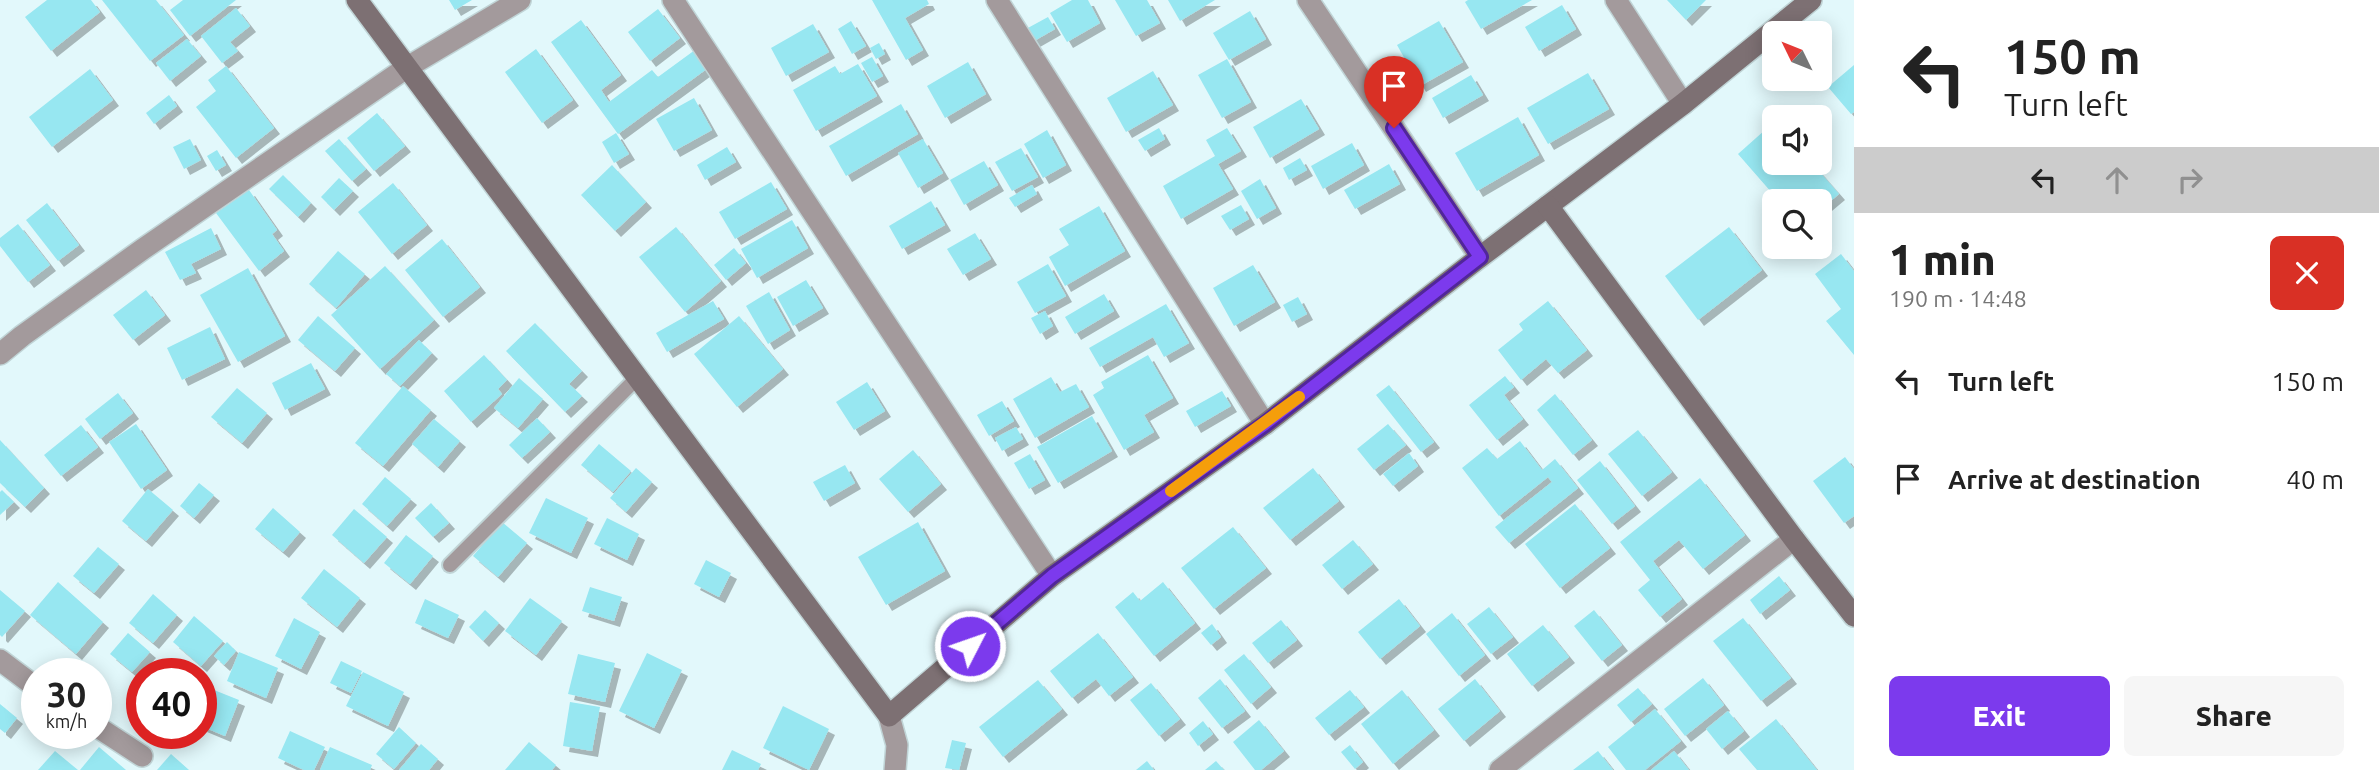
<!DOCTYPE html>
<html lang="en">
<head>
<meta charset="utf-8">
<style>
  :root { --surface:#fff; --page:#f6f6f6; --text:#222; --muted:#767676; --accent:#7c3aed }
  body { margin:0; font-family:Ubuntu,sans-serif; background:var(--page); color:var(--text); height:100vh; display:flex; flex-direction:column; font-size:26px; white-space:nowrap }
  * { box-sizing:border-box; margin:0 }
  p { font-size:23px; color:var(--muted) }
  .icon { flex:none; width:38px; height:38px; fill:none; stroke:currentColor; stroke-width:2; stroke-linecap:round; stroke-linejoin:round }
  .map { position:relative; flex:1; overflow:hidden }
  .details { display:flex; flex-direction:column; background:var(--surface); width:525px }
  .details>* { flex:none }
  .top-card { background:#fff; color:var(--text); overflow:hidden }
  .needle { width:46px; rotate:313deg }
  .tools { position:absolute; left:1762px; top:21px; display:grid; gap:14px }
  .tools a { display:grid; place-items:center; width:70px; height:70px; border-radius:10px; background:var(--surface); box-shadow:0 4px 18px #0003; font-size:35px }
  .speed { position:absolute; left:21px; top:658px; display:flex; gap:14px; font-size:35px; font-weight:700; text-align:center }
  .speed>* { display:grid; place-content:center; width:91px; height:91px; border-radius:50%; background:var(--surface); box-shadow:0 4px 18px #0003; line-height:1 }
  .speed small { font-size:18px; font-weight:400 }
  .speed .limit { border:10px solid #d22; background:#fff; color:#111 }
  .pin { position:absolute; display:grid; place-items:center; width:60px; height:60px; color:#fff; margin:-72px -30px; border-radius:50% 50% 50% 0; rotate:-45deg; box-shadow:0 0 7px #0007 }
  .pin .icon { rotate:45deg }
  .me { position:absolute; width:77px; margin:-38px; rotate:49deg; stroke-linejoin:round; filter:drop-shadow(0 0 5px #0008) }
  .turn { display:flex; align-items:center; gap:24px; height:147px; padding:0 35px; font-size:32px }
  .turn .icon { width:91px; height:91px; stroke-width:2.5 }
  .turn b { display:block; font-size:49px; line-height:60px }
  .lanes { display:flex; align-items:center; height:66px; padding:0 35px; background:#0003; justify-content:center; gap:35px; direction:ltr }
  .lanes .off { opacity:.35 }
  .round { display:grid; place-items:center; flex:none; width:74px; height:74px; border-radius:10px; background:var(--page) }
  .head { display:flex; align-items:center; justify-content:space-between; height:119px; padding:0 35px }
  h1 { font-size:42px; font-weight:800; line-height:52px }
  .button { display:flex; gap:14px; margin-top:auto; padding:14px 35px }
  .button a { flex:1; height:80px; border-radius:10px; background:var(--accent); color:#fff; font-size:28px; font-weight:800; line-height:80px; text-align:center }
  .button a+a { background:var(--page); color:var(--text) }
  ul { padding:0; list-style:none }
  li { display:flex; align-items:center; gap:21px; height:98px; padding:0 35px }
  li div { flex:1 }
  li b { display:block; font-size:26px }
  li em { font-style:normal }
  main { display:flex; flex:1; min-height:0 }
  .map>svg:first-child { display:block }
  .building { fill:#97e7f1; filter:url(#shadow) }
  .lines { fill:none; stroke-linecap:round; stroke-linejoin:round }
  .lane-casing { stroke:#c0d4d6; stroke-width:18 }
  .street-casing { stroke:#c0d4d6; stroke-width:24 }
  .secondary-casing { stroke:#c0d4d6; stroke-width:24 }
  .lane { stroke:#a39a9c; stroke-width:14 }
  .street { stroke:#a39a9c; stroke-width:21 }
  .secondary { stroke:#7d7073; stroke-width:21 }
  .route-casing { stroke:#51269a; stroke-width:18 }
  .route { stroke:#7c3aed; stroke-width:12 }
  .slow { stroke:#f59e0b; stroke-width:12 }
</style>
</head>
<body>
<main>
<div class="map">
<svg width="1854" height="770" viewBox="0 0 1854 770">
  <defs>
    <filter id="shadow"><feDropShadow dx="6" dy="6" stdDeviation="0" flood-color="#0004"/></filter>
  </defs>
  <rect width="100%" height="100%" fill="#e2f8fb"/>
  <g class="building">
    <polygon points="47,0 91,0 100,12 51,51 25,17"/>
    <polygon points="102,0 156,0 184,35 150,61"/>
    <polygon points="183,0 236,0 190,36 170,10"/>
    <polygon points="449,0 472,0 455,10"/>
    <polygon points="872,0 927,0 929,4 905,18 923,50 906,60"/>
    <polygon points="1072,0 1088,0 1100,23 1067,42 1050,13"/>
    <polygon points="1115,0 1147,0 1160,23 1136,36"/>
    <polygon points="1168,0 1215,0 1180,21"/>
    <polygon points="1468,0 1532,0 1481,29 1465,2"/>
    <polygon points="1667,0 1706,0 1686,20"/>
    <polygon points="1562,5 1576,29 1539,51 1525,27"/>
    <polygon points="236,8 250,26 230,42 238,51 222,63 201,36"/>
    <polygon points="658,9 680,38 650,61 628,32"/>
    <polygon points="1250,11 1266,39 1229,60 1213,33"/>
    <polygon points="1048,17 1055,29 1034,41 1026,29"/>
    <polygon points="581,20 621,75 601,90 609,102 652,70 658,77 699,47 712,65 618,134 551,42"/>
    <polygon points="851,21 866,46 852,54 838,29"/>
    <polygon points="1439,21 1463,62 1420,86 1397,45"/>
    <polygon points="813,24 829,52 786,76 771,48"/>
    <polygon points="187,39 201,56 170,81 156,63"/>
    <polygon points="879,43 885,54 876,59 870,48"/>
    <polygon points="536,49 573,100 542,123 505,72"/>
    <polygon points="872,57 883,76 872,82 861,63"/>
    <polygon points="1227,59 1251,102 1222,118 1198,75"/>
    <polygon points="968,62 986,94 945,118 927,86"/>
    <polygon points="858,64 877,96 816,131 793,90 835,66 840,74"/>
    <polygon points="1854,65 1854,112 1851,114 1828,87"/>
    <polygon points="226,66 274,128 236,158 196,107 216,91 208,80"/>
    <polygon points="90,69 113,100 52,147 29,117"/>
    <polygon points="1153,71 1173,105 1126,132 1107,98"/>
    <polygon points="1588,73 1609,109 1548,144 1527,108"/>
    <polygon points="1471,75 1483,95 1443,118 1432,98"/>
    <polygon points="169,95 177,106 154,124 146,113"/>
    <polygon points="694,98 712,130 674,151 656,119"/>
    <polygon points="1301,99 1319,129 1270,158 1253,127"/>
    <polygon points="901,104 918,134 846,176 829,146"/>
    <polygon points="377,113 405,146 374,171 347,138"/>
    <polygon points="1518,117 1539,155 1477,191 1455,153"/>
    <polygon points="1774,122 1774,163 1812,163 1839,194 1820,210 1820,201 1779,201 1738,154"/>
    <polygon points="1159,128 1165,139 1145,151 1138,140"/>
    <polygon points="1227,128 1241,151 1218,164 1233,189 1181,219 1163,186 1215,156 1206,140"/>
    <polygon points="1047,130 1066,165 1043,178 1024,144"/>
    <polygon points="616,133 629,154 614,163 602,142"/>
    <polygon points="190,139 201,160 184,169 173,147"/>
    <polygon points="339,139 366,169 352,181 325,151"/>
    <polygon points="923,139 943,173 918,188 898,153"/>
    <polygon points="1352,143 1364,165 1323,189 1311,166"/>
    <polygon points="727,147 736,162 705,180 697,165"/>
    <polygon points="1021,148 1038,177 1012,191 995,162"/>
    <polygon points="217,150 226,165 216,171 207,156"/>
    <polygon points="1300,158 1307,170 1289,180 1283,168"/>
    <polygon points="984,161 998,185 964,205 950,180"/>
    <polygon points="1389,164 1400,184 1355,209 1344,190"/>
    <polygon points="612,165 646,202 615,231 581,195"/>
    <polygon points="283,175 311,203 298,217 269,189"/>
    <polygon points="339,178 353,191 334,210 321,197"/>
    <polygon points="1260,179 1276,208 1257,219 1241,191"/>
    <polygon points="771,182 787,209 735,239 719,212"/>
    <polygon points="393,183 427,225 392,254 358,212"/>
    <polygon points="1032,185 1037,194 1015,207 1009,198"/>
    <polygon points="249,190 277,230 272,234 284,251 259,271 216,213"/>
    <polygon points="931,201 945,225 902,249 889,226"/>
    <polygon points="47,203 79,245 58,261 26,220"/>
    <polygon points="1241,205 1249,219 1230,230 1221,216"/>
    <polygon points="1099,206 1125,251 1065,286 1049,257 1069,245 1059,229"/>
    <polygon points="792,220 808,248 757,278 741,249"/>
    <polygon points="18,224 50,265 28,282 0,246 0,238"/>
    <polygon points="676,227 721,281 685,312 639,257"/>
    <polygon points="1729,227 1762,270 1698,320 1665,276"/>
    <polygon points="211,228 221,249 191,264 196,273 180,280 165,252"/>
    <polygon points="975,233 991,259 963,275 947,249"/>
    <polygon points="442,239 480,287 443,317 405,270"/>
    <polygon points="734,248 746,263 726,280 714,265"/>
    <polygon points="338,251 365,274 336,308 309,284"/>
    <polygon points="1841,254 1854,271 1854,355 1826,321 1841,309 1815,274"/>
    <polygon points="1048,264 1066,296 1035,313 1017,282"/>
    <polygon points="1253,265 1275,302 1234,326 1213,288"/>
    <polygon points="385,266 434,320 380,369 331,315"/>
    <polygon points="248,268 285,336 238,362 200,295"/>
    <polygon points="806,280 823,308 793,326 777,297"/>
    <polygon points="146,290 165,315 133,340 113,315"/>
    <polygon points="769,292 790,330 768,344 746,306"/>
    <polygon points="1104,294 1114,311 1075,334 1065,317"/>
    <polygon points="1298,297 1307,314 1292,322 1283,305"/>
    <polygon points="713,301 724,319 667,352 656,333"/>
    <polygon points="1548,301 1587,350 1558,373 1546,359 1521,380 1498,350 1523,330 1519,324"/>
    <polygon points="1166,304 1189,343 1164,357 1153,337 1100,367 1089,348"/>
    <polygon points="1045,311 1053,326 1040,334 1031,318"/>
    <polygon points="318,316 355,348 335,371 298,340"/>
    <polygon points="739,316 783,369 737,407 694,354"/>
    <polygon points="535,323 582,371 569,384 582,396 565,412 506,351"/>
    <polygon points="210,327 225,359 182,380 167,348"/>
    <polygon points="419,340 432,353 400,386 386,374"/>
    <polygon points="484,355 507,380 498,389 502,394 471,422 444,391"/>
    <polygon points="1148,355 1173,398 1144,415 1154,432 1124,450 1093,395 1104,388 1101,382"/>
    <polygon points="311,363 325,389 285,410 272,383"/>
    <polygon points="1505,376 1514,387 1504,395 1523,419 1497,440 1469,405"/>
    <polygon points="1051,377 1060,392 1076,384 1089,407 1035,438 1013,399"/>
    <polygon points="519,378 543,399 518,428 494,408"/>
    <polygon points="867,382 885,411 854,430 836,402"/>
    <polygon points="1389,385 1434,442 1421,452 1376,395"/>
    <polygon points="403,386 431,410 383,466 355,443"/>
    <polygon points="237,388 267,413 242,443 211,417"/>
    <polygon points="1222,391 1231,406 1195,427 1186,411"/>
    <polygon points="118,393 133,413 100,439 85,419"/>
    <polygon points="1555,394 1592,440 1573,455 1537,410"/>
    <polygon points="1002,401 1014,421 989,436 977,415"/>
    <polygon points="1092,416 1112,451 1058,483 1037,447"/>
    <polygon points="537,418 550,432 522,458 509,445"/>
    <polygon points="434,419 460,441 438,467 412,444"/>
    <polygon points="136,424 167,470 141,489 109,442"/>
    <polygon points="1388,424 1406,445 1374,470 1357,449"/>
    <polygon points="81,425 98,447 61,476 44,455"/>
    <polygon points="1016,427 1023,439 1002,451 995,438"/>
    <polygon points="1638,430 1672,472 1642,496 1608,454"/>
    <polygon points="0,440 44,488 25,507 0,483"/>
    <polygon points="1520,441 1542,470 1555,459 1578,488 1509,543 1495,527 1552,482 1548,477 1499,516 1462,468 1487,448 1497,459"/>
    <polygon points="599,444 631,471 613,492 581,465"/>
    <polygon points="913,450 941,484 908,512 879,479"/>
    <polygon points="1409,453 1418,466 1393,486 1383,474"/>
    <polygon points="1030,454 1045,480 1029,489 1014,463"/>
    <polygon points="1845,457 1854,469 1854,516 1844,523 1813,481"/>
    <polygon points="1600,461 1635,506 1612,524 1577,480"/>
    <polygon points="845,465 855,483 824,501 813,482"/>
    <polygon points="636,468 652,482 626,512 610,498"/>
    <polygon points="1313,468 1339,501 1290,540 1263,508"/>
    <polygon points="385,477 411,499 387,526 362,504"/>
    <polygon points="1700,478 1745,535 1703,569 1679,540 1653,561 1682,599 1660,617 1638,590 1650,580 1620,542"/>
    <polygon points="199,483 214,495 194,518 180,506"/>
    <polygon points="148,489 173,510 146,541 122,521"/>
    <polygon points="2,490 14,502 0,515 0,492"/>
    <polygon points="546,498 588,518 571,553 529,533"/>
    <polygon points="431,503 449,523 433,537 415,518"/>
    <polygon points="1575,504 1610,548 1560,588 1525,544"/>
    <polygon points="273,508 300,532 283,552 255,529"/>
    <polygon points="354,509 387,537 364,563 332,535"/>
    <polygon points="607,518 639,534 627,560 594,544"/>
    <polygon points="502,522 527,543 498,577 473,556"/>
    <polygon points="918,522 945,571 886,605 858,557"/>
    <polygon points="1233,527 1266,568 1214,609 1181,568"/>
    <polygon points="406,535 433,556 410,584 384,563"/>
    <polygon points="1353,540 1373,564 1342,589 1322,565"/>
    <polygon points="98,547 119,564 94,593 73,576"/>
    <polygon points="706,560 731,573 719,597 694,584"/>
    <polygon points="324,569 360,598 337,627 301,598"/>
    <polygon points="1779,576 1790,590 1760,614 1750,600"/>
    <polygon points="58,582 103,622 76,654 30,615"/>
    <polygon points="1163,582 1195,623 1154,656 1115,607 1133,592 1140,601"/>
    <polygon points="590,587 622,597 614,621 582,611"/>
    <polygon points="0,590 25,611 2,637 0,635"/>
    <polygon points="153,594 177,615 153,643 129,623"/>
    <polygon points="530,598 562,621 536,655 505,631"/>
    <polygon points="425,599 459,615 448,638 415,623"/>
    <polygon points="1399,599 1420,626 1380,659 1358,632"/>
    <polygon points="1489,607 1513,637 1491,654 1467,624"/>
    <polygon points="485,610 499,623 483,641 469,627"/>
    <polygon points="1594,610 1622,645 1602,661 1574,626"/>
    <polygon points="1452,613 1485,655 1459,676 1426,634"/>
    <polygon points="194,616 223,641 201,666 173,642"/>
    <polygon points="294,618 320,632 301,669 275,656"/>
    <polygon points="1743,618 1791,678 1761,701 1713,641"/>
    <polygon points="1281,620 1297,640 1268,663 1252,643"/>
    <polygon points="1212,624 1221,637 1211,645 1201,633"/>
    <polygon points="1543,625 1569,657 1532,686 1507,654"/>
    <polygon points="128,633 150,652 132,672 110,654"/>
    <polygon points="1098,633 1133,677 1109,696 1096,679 1072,698 1050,671"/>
    <polygon points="227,642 236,651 224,665 214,656"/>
    <polygon points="239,652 278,668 266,698 227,681"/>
    <polygon points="647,653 682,670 654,728 619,711"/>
    <polygon points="578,654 615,663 605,702 568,694"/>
    <polygon points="1244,654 1271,687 1251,704 1224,670"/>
    <polygon points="341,661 362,671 351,693 330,683"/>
    <polygon points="363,672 404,692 388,726 346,706"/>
    <polygon points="1703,678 1724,705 1685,736 1664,709"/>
    <polygon points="1220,679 1245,711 1222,728 1198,698"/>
    <polygon points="1475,679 1500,711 1464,741 1438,709"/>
    <polygon points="1038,680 1062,709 1003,757 979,727"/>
    <polygon points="1151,683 1180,719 1159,736 1130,700"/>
    <polygon points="1638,688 1652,704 1631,722 1617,705"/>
    <polygon points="214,690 239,700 225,736 201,726"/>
    <polygon points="1350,690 1364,707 1329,735 1315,718"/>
    <polygon points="1402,690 1434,730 1393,764 1361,724"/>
    <polygon points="570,702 600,707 592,751 563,746"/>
    <polygon points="0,704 17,718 5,733 0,729"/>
    <polygon points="783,706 829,729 809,770 763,748"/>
    <polygon points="1655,709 1681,741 1645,770 1626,770 1608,747"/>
    <polygon points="1728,711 1744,731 1722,749 1706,729"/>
    <polygon points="1776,719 1817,770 1757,770 1739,749"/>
    <polygon points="1259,720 1284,751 1261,770 1255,770 1233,742"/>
    <polygon points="1203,721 1213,734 1198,746 1189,733"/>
    <polygon points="399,727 416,743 394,769 376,754"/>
    <polygon points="290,731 325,747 314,770 304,770 278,758"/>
    <polygon points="952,740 966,743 959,770 945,768"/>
    <polygon points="529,742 556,765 552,770 505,770"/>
    <polygon points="421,744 438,759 429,770 399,770"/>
    <polygon points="1350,745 1363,762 1355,769 1341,752"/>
    <polygon points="99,747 126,770 80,770"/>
    <polygon points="330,747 372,765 370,770 320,770"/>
    <polygon points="732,750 761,764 758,770 722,770"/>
    <polygon points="55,751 78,770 38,770"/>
    <polygon points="1598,751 1613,770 1573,770"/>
    <polygon points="1674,751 1689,770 1651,770"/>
    <polygon points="171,754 189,770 157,770"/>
    <polygon points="1147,761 1154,770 1136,770"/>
    <polygon points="1216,761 1224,770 1205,770"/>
  </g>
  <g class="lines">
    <g class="lane-casing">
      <polyline id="lane" points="450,565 637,378"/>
    </g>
    <g class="street-casing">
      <g id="street">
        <polyline points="673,0 1052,576"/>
        <polyline points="997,0 1265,424"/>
        <polyline points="1308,0 1480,257"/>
        <polyline points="1616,0 1683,104"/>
        <polyline points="0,354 22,336 143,249 406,68 520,0"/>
        <polyline points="0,660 37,688"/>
        <polyline points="889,716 897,745 895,770"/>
        <polyline points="96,726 142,756"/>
        <polyline points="1500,770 1794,539"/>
      </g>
    </g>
    <g class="secondary-casing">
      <g id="secondary">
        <polyline points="357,0 889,716 1052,576 1265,424 1480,257 1683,104 1811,0"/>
        <polyline points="1548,206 1794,539 1854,616"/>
      </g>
    </g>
    <use href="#lane" class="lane"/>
    <use href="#street" class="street"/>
    <use href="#secondary" class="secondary"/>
  </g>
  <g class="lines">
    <g class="route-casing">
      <polyline id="route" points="970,646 1052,576 1265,424 1480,257 1394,128"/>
    </g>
    <use href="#route" class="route"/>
    <polyline class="slow" points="1171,491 1299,397"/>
  </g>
</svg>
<div class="tools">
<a><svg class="needle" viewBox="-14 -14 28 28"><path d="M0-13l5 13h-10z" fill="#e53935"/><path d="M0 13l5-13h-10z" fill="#767676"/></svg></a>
<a><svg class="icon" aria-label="sound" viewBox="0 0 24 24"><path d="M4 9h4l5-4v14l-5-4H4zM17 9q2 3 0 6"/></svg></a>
<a><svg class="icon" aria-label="search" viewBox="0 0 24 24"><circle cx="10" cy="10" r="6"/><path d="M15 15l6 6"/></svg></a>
</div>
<div class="speed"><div>30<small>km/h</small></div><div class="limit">40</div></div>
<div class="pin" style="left:1394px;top:128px;background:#d93025"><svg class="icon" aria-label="arrive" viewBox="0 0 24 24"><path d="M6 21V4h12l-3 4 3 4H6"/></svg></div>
<svg class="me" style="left:970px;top:646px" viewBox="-20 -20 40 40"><circle r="17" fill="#7c3aed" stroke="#fff" stroke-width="3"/><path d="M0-11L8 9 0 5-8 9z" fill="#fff"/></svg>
</div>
<section class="details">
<div class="top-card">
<div class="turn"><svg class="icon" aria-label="left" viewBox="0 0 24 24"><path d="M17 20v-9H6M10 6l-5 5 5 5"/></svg><div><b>150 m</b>Turn left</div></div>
<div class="lanes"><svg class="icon" aria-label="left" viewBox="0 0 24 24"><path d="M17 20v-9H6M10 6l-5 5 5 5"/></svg><svg class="icon off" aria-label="ahead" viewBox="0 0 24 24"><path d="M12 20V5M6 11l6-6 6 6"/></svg><svg class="icon off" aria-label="right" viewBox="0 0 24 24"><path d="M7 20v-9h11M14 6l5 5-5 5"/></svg></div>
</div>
<div class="head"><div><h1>1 min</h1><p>190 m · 14:48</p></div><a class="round" style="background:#d93025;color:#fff"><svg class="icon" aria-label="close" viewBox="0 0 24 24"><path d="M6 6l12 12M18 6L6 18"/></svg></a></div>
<ul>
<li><svg class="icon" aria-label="left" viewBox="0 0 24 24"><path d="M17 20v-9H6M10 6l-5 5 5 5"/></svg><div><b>Turn left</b></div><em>150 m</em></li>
<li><svg class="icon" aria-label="arrive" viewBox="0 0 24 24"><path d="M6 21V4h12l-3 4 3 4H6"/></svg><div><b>Arrive at destination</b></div><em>40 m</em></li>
</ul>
<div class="button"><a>Exit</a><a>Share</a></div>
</section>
</main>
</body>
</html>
